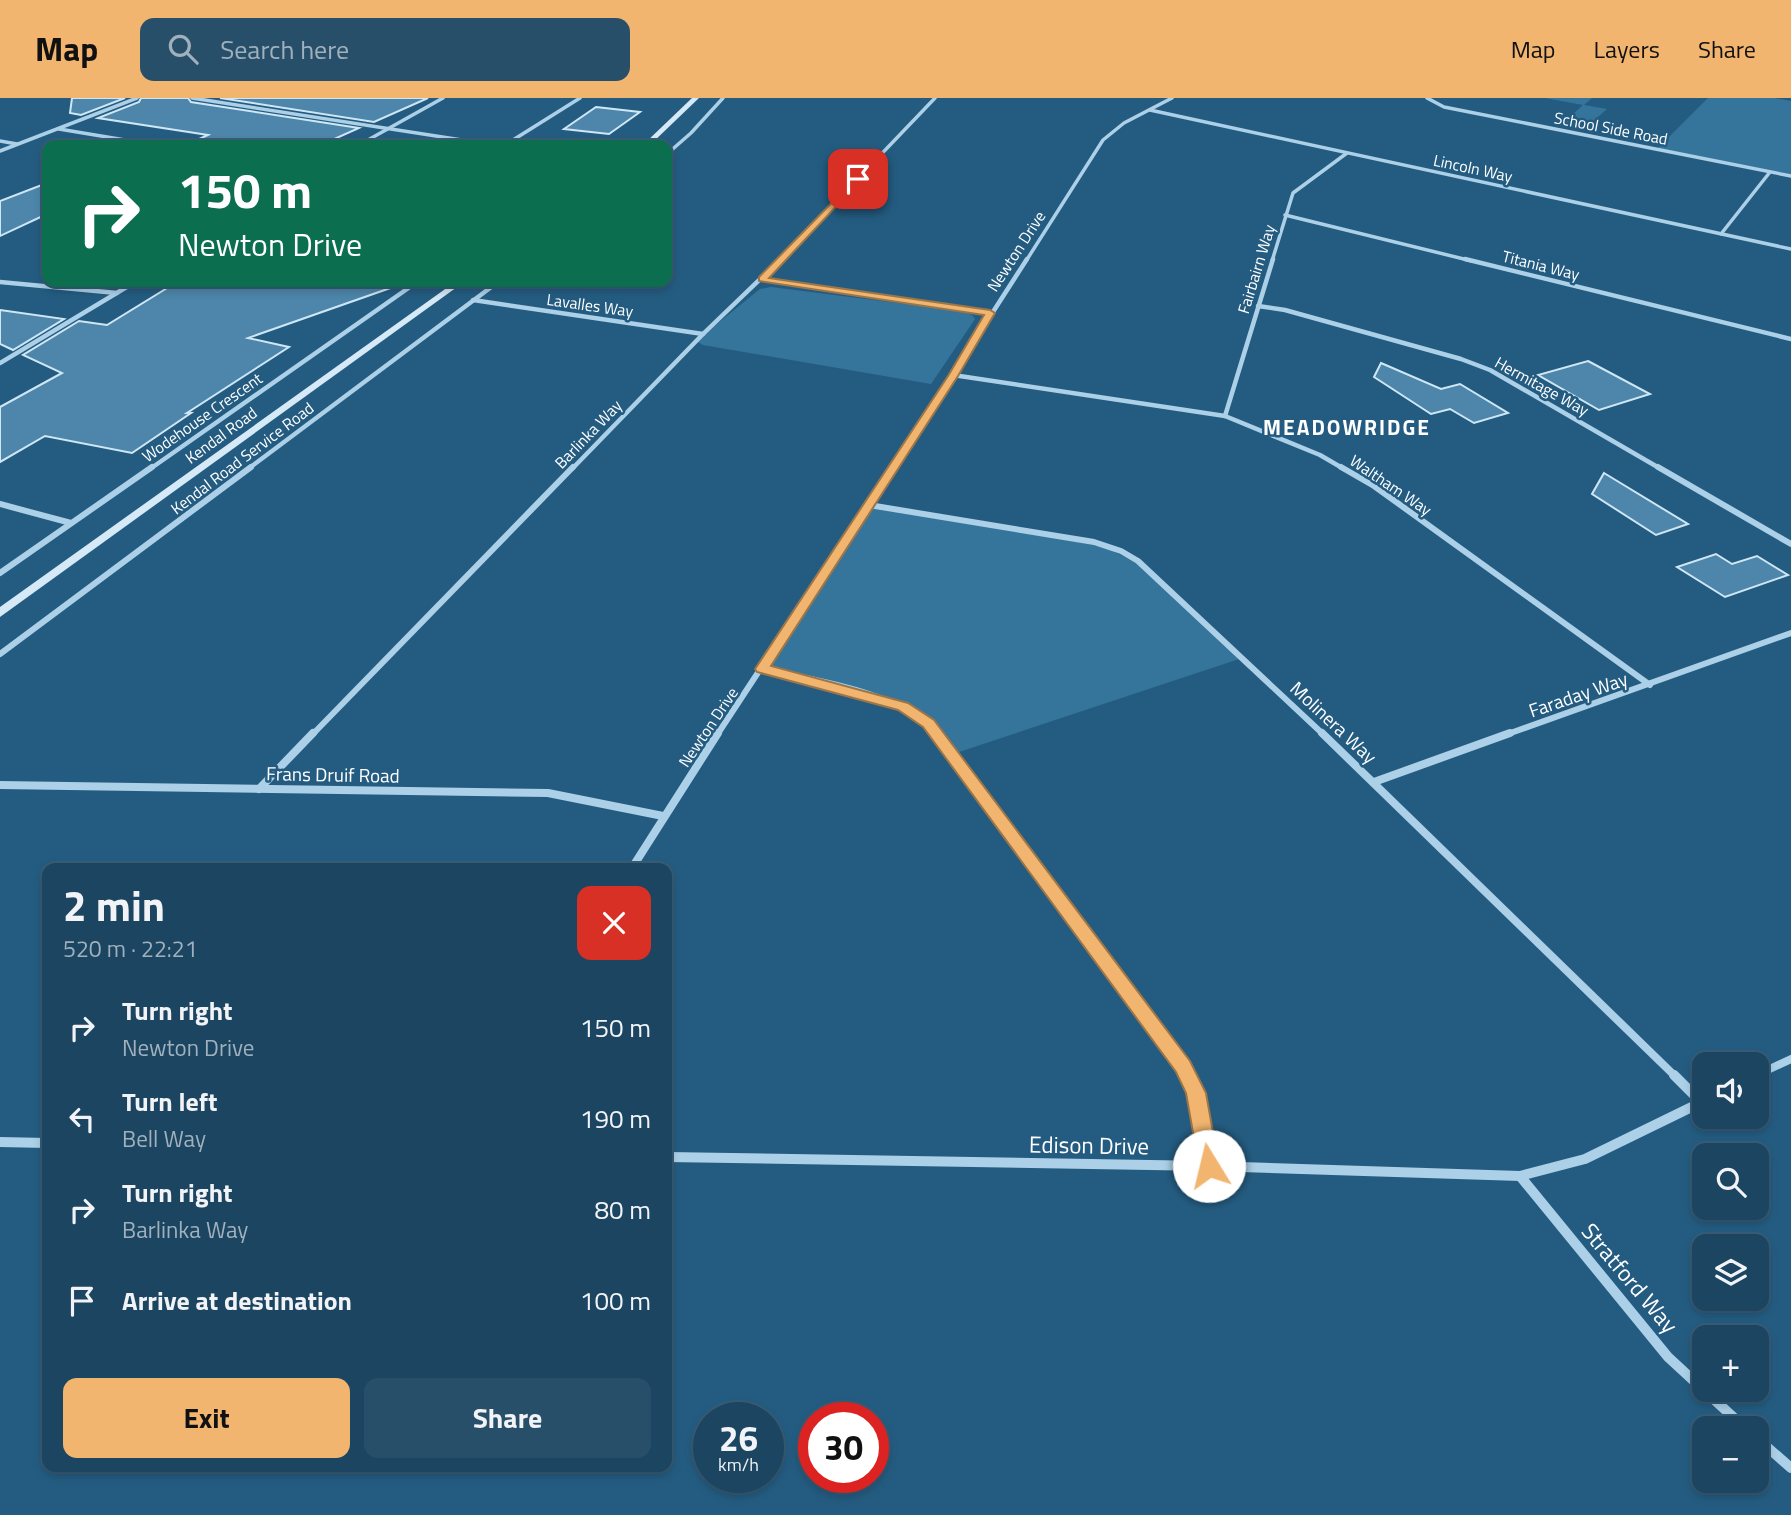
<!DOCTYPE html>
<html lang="en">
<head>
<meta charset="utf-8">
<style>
  :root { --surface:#1b4561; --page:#284f6a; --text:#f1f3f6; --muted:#a0b1bd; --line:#395d76; --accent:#f1b56f }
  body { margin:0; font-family:"Titillium Web",sans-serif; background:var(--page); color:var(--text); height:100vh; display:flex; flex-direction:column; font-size:26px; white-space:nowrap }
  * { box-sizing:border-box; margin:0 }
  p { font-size:23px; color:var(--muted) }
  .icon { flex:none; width:38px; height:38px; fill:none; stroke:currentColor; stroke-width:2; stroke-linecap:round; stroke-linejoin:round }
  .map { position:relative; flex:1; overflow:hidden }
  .side { position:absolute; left:42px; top:765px; width:630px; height:609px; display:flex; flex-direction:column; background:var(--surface); border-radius:14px; box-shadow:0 4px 10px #0003,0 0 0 2px var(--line) }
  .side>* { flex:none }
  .guide { position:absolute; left:42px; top:42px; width:630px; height:147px; border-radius:14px; box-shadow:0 4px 10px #0003,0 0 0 2px var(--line); background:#0b6e4f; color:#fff; overflow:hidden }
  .tools { position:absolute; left:1692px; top:954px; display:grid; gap:14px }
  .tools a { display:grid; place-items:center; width:77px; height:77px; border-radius:14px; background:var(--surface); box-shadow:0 4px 10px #0003,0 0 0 2px var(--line); font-size:35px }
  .speed { position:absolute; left:693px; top:1304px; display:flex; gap:14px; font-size:35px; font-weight:700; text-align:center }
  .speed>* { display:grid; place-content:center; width:91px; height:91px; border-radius:50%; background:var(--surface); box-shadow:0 4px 10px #0003,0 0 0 2px var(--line); line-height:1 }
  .speed small { font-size:18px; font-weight:400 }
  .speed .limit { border:10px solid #d22; background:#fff; color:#111 }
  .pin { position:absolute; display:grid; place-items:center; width:60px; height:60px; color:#fff; margin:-30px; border-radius:14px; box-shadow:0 4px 10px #0006 }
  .me { position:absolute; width:77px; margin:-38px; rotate:351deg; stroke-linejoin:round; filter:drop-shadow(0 0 5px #0008) }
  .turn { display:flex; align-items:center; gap:24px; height:147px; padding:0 21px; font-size:32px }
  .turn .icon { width:91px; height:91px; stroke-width:2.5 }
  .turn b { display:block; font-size:49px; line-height:60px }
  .round { display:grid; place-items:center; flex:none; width:74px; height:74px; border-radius:14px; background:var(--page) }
  .head { display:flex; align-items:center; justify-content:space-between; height:119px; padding:0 21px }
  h1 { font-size:42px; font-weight:700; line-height:52px }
  .cta { display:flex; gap:14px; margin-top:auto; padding:14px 21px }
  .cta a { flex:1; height:80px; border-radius:14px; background:var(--accent); color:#111; font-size:28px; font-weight:700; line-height:80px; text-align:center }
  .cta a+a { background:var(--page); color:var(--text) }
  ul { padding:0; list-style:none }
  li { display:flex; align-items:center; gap:21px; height:91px; padding:0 21px }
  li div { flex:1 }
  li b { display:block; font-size:26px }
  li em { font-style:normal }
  header { display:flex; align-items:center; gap:42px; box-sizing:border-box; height:98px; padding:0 35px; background:var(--accent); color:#111 }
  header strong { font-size:33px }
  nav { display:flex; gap:38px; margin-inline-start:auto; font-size:24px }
  .search { width:490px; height:63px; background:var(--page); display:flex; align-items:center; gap:18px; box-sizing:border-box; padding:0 24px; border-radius:14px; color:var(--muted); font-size:26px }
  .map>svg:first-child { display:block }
  .green { fill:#35759c }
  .building { fill:#4d86aa; stroke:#cfe7f5; stroke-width:2 }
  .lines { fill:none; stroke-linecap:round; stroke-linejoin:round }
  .minor-far4 { stroke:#abd0e7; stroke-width:3.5 }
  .minor-far3 { stroke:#abd0e7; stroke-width:4.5 }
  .minor-far2 { stroke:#abd0e7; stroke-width:6 }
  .minor-far1 { stroke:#abd0e7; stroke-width:8 }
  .minor { stroke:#abd0e7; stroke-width:10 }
  .secondary { fill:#d5e9f6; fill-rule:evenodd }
  .route { fill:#f1b56f; stroke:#9d7648; stroke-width:2 }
  .labels { text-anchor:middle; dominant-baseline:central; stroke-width:5; stroke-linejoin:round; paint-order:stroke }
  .far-street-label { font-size:16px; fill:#fff; stroke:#245c81 }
  .street-label { font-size:19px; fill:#fff; stroke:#245c81 }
  .far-district-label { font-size:21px; font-weight:bold; letter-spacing:2px; fill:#fff; stroke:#245c81 }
  .near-street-label { font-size:23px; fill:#fff; stroke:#245c81 }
</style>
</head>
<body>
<header>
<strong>Map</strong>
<div class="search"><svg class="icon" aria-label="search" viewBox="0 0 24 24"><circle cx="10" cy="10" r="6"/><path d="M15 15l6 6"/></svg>Search here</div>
<nav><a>Map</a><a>Layers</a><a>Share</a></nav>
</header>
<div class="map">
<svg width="1791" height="1417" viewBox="0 0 1791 1417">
  <rect width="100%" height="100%" fill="#245c81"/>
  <g class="green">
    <polygon points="1545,0 1592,0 1584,7 1607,11 1584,31 1562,26 1583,7"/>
    <polygon points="1708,0 1774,0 1791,3 1791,78 1657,51"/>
    <polygon points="771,189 961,213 972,217 975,221 931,286 703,247 696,243 760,191"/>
    <polygon points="869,408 1105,449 1144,469 1242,560 956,655 931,620 901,602 763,570"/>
  </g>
  <g class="building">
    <polygon points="72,0 125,0 81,17 70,15"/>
    <polygon points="141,0 188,0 191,4 359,30 321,47 186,47 208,37 98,20 139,4"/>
    <polygon points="220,0 428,0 374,24"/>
    <polygon points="596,9 640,14 609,36 564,31"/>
    <polygon points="47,85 47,116 0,138 0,103"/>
    <polygon points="177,184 395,184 396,188 248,240 289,249 187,315 191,315 132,355 45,338 0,364 0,309 62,275 23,257 79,223 107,227"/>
    <polygon points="0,212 64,221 13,252 0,246"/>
    <polygon points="1588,263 1650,296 1599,312 1538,277"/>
    <polygon points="1381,265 1441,291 1460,286 1508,315 1474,325 1450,311 1431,316 1374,279"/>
    <polygon points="1604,375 1688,426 1656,437 1592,396"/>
    <polygon points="1716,456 1732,466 1757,458 1788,477 1725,499 1677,469"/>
  </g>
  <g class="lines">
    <g class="minor-far4">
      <polyline points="192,0 494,47"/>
      <polyline points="1427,0 1444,9 1791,78"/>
      <polyline points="1150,12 1791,151"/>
      <polyline points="59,31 155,47"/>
      <polyline points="0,43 17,46"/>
      <polyline points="359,47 443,0"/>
      <polyline points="505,47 580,0"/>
      <polyline points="0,53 137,0"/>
      <polyline points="667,56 691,35 723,0"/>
      <polyline points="1285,117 1472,163"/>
      <polyline points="1721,136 1770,74"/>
      <polyline points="779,163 935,0"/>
      <polyline points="1026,163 1103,42 1124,25 1172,0"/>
      <polyline points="1272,163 1293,95 1347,55"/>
    </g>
    <g class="minor-far3">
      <polyline points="1465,161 1791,241"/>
      <polyline points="762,181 990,215"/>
      <polyline points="0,184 117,195"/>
      <polyline points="473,202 703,236"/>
      <polyline points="1258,208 1285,212 1461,261 1490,272 1661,371"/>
      <polyline points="0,265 135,184"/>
      <polyline points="953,277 1225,318 1320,357 1344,371"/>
      <polyline points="1225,318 1273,161"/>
      <polyline points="150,371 417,184"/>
      <polyline points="248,371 498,184"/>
      <polyline points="572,371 703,236 781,161"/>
      <polyline points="892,371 1027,161"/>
    </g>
    <g class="minor-far2">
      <polyline points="1341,369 1374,388 1650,587"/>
      <polyline points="1658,369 1791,446"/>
      <polyline points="0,406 71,425"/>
      <polyline points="869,407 1094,444 1121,453 1138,463 1324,637"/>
      <polyline points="0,475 152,369"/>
      <polyline points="0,556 251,369"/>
      <path d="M762,571c51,11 142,23 174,66"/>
      <polyline points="312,637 573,369"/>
      <polyline points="717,637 893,369"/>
      <polyline points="1505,637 1791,535"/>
    </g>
    <g class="minor-far1">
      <polyline points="935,635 1184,969 1189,979"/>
      <polyline points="1322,635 1676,979"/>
      <polyline points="1374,684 1510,635"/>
      <polyline points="0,687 548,695 663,718"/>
      <polyline points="259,691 313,635"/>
      <polyline points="632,770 718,635"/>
      <polyline points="1757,977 1791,961"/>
    </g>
    <g class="minor">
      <polyline points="1188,977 1196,995 1209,1068"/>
      <polyline points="1674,977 1701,1004"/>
      <polyline points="0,1044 47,1045"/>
      <polyline points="667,1059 1209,1068 1520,1078 1585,1061 1704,1003"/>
      <polyline points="1520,1078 1668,1259 1745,1330"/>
      <polyline points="1757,1340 1791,1370"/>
    </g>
    <g class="secondary">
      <polygon points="692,0 699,0 650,47 643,47"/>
      <polygon points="455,184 464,184 0,519 0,509"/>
    </g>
  </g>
  <polygon class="route" points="858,78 861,82 769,180 990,212 995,215 958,278 771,568 908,605 934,622 1190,963 1206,995 1219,1068 1216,1074 1209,1077 1202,1074 1199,1068 1186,995 1176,974 923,629 898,612 757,574 755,571 948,278 984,217 759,183 759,179"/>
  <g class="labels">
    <g class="far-street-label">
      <text transform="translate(1611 30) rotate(11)">School Side Road</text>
      <text transform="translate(1473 70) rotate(12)">Lincoln Way</text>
      <text transform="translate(1016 153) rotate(-57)">Newton Drive</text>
      <text transform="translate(1541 167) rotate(14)">Titania Way</text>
      <text transform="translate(1256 171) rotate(-73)">Fairbairn Way</text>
      <text transform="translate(590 207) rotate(8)">Lavalles Way</text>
      <text transform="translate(1542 288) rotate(29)">Hermitage Way</text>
      <text transform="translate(202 319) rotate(-35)">Wodehouse Crescent</text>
      <text transform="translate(588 336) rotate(-46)">Barlinka Way</text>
      <text transform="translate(221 337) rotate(-36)">Kendal Road</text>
      <text transform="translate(242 360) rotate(-37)">Kendal Road Service Road</text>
      <text transform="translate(1391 387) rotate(34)">Waltham Way</text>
      <text transform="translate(708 629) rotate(-56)">Newton Drive</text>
    </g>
    <g class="street-label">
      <text transform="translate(1578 596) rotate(-19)">Faraday Way</text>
      <text transform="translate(1334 624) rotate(43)">Molinera Way</text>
      <text transform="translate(333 676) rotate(1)">Frans Druif Road</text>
    </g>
    <g class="far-district-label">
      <text x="1347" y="329">MEADOWRIDGE</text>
    </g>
    <g class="near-street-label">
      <text transform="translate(1089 1047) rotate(1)">Edison Drive</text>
      <text transform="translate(1630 1180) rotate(50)">Stratford Way</text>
    </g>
  </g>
</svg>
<div class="tools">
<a><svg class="icon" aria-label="sound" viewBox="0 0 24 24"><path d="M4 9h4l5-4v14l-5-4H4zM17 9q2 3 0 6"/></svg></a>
<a><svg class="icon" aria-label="search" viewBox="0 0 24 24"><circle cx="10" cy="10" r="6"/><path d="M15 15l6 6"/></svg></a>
<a><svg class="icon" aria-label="layers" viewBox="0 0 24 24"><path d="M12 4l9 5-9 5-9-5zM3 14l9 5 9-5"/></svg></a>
<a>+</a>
<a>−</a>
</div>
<div class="speed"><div>26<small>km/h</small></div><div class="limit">30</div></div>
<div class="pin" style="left:858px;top:81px;background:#d93025"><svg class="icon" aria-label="arrive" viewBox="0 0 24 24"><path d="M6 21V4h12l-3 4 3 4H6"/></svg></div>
<svg class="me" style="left:1209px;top:1068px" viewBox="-20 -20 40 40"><circle r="19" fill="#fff"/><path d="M0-13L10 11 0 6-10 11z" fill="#f1b56f"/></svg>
<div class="guide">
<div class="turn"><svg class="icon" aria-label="right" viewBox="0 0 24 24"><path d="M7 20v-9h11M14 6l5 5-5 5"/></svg><div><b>150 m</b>Newton Drive</div></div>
</div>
<section class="side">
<div class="head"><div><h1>2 min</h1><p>520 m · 22:21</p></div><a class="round" style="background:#d93025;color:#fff"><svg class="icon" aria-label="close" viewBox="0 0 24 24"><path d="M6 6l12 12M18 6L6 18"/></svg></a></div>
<ul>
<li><svg class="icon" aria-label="right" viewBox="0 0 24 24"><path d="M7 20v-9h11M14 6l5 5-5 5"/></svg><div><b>Turn right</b><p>Newton Drive</p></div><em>150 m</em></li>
<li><svg class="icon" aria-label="left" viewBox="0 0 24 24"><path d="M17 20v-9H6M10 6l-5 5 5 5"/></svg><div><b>Turn left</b><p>Bell Way</p></div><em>190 m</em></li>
<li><svg class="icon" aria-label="right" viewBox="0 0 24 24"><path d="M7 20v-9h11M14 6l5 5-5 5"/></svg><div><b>Turn right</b><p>Barlinka Way</p></div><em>80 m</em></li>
<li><svg class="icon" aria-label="arrive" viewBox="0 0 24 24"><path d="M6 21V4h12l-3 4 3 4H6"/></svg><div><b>Arrive at destination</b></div><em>100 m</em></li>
</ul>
<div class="cta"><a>Exit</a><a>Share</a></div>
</section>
</div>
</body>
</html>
